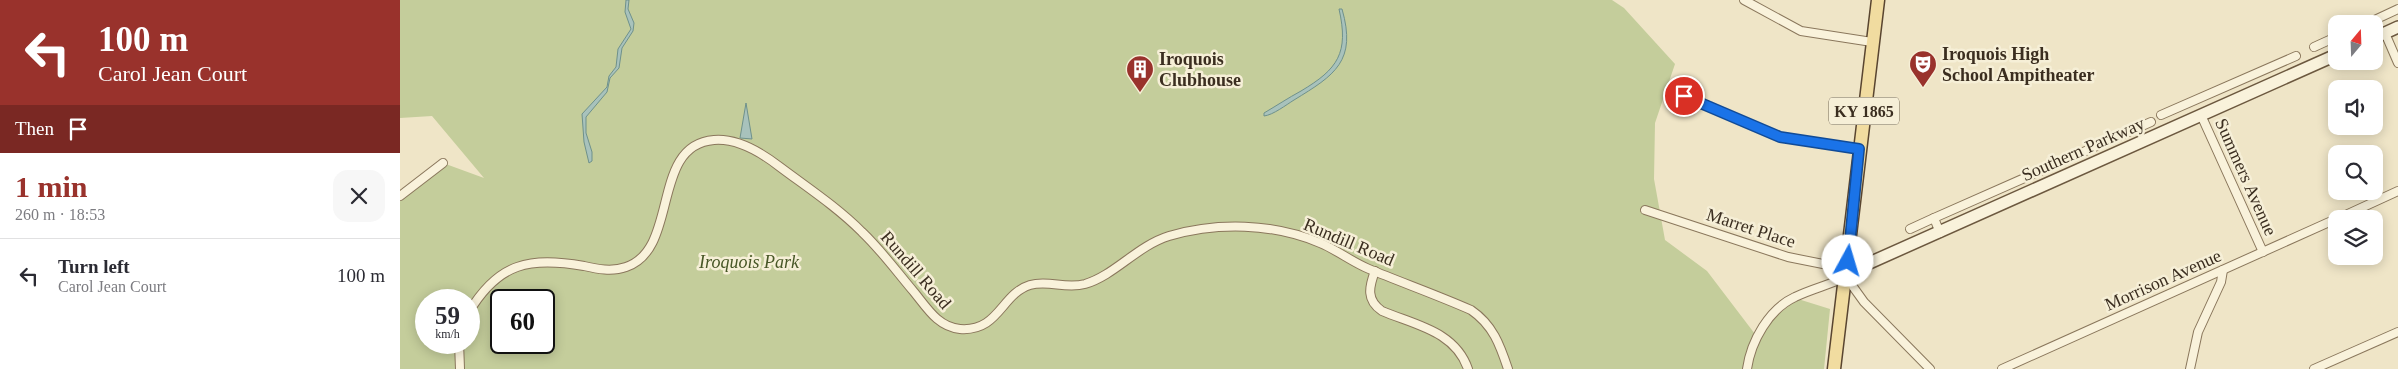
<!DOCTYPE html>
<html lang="en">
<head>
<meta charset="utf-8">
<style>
  :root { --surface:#fff; --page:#f7f7f7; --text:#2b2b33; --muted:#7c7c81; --line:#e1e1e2; --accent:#99322c }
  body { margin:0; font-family:"Times New Roman",serif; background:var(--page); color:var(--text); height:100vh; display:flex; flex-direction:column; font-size:19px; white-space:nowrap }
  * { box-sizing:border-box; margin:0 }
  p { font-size:16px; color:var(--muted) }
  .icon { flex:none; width:28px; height:28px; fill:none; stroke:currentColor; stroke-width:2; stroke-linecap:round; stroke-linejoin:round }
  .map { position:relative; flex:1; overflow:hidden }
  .details { display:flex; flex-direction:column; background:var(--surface); width:400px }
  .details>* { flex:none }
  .banner { background:#99322c; color:#fff; overflow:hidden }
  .needle { width:32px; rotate:19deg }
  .fabs { position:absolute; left:1928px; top:15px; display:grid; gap:10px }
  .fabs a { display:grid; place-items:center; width:55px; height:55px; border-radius:10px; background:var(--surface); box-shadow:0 2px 12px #0003; font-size:25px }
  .speed { position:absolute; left:15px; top:289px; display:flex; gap:10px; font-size:25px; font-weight:700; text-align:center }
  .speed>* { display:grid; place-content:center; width:65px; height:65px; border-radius:50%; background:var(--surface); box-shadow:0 2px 12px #0003; line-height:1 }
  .speed small { font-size:12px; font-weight:400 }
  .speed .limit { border:2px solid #111; border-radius:8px; background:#fff; color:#111 }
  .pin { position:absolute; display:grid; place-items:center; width:42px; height:42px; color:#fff; margin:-21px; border:2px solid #fff; border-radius:50%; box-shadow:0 1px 5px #0007 }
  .me { position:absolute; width:55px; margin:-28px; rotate:6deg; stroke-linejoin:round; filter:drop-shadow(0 0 4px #0008) }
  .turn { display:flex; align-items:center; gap:18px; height:105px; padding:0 15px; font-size:22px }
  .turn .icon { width:65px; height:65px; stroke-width:2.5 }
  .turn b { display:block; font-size:35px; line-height:42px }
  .then { display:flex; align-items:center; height:48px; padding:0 15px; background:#0003; gap:10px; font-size:19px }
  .round { display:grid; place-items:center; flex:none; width:52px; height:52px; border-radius:15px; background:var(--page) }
  .overview { display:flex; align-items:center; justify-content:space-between; height:85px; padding:0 15px }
  h1 { font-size:30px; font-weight:600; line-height:38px; color:var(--accent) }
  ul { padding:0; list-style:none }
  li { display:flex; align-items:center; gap:15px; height:75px; padding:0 15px; border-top:1px solid var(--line) }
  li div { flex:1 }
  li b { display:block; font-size:19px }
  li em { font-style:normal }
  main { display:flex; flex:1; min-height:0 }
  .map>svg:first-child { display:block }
  .green { fill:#c4cd9b; fill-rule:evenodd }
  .water { fill:#a8c2bc; stroke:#6f918b }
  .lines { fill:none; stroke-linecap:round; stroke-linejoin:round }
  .minor-casing { stroke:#8a775c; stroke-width:10 }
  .secondary-casing { stroke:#6c583f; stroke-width:14 }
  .primary-casing { stroke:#594530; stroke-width:15 }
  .minor { stroke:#f9f2db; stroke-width:8 }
  .secondary { stroke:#f9f2db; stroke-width:11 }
  .primary { stroke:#f1dca0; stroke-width:12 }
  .route-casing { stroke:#114b97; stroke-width:12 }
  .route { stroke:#1a73e8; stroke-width:9 }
  .labels { text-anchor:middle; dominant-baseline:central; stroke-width:5; stroke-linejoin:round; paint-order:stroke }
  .shield { fill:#f6efd7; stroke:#736857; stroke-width:1 }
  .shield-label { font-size:16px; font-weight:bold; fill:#3b2e20 }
  .poi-label { font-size:18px; font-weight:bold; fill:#3b2e20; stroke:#f6efd7; text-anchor:start }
  .street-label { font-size:18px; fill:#3b2e20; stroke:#f6efd7 }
  .park-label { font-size:18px; font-style:italic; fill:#485727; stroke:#f6efd7 }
</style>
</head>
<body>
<main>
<section class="details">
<div class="banner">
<div class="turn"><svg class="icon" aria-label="left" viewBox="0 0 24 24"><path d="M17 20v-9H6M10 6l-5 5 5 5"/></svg><div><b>100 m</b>Carol Jean Court</div></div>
<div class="then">Then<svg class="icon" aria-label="arrive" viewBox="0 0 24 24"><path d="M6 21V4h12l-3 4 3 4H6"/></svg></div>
</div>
<div class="overview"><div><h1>1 min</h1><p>260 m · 18:53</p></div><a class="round"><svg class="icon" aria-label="close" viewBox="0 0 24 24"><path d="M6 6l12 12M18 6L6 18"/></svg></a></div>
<ul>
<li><svg class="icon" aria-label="left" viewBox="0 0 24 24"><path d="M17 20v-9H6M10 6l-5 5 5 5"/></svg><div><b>Turn left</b><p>Carol Jean Court</p></div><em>100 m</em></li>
</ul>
</section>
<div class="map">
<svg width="1998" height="369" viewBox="0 0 1998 369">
  <rect width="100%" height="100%" fill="#efe5c7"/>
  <path class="green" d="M0,0h1212l12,8 51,56 -20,59 -1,56 11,61 42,31 51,67 9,-15 31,-24 32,10 -6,60h-1424v-173l43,-33 41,15 -52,-62 -32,2zM26,300h43v42h-43zM101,300h43v42h-43z"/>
  <g class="water">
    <polygon points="226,0 229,0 228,9 234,23 233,31 222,48 219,68 210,78 207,92 186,117 186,133 192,152 192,161 189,163 184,142 182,114 207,87 209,76 216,67 218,49 231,29 225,12"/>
    <path d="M939,9h3c15,52 -7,66 -48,91 -8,5 -21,15 -30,16v-3c12,-7 24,-15 37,-22 37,-22 48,-38 38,-82z"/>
    <polygon points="346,103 352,139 340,138"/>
  </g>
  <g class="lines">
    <g class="minor-casing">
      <g id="minor">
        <polyline points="1344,0 1401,31 1472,42"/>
        <polyline points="1966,24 1998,9"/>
        <polyline points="1985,33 1998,63"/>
        <polyline points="1914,47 1936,37"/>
        <polyline points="1284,96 1381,137 1459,149"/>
        <polyline points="1761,115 1896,56"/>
        <polyline points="1801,115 1863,252"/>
        <polyline points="0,196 43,163"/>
        <polyline points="1245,210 1388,257 1433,266 1446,277 1464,302 1530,369"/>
        <polyline points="1937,219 1998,191"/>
        <polyline points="1510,229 1534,218"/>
        <polyline points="1540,233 1534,218 1751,122"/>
        <path d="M975,271c-6,16 -9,29 7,40 33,14 73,20 86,58"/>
        <path d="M69,312c30,-50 61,-55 115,-46 13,3 28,6 42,1 54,-18 24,-122 88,-127 24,-2 48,13 66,27 28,21 57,40 82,65 19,18 35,40 52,60 13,16 24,35 46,37 39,3 41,-35 70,-44 18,-5 36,4 55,-1 30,-9 52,-38 84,-48 48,-14 104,-13 151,7 17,7 32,19 49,26 34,14 68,26 102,41 22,15 29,35 37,59"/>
        <polyline points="59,342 60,369"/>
        <path d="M1347,369c4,-28 22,-60 48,-72 16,-8 34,-12 51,-20"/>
        <polyline points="1602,369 1936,219"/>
        <polyline points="1790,369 1798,332 1821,282 1823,270"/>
        <polyline points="1914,369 1998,332"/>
      </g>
    </g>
    <g class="secondary-casing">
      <g id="secondary">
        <polyline points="1974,38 1998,27"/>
        <polyline points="1446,277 1467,264 1936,55"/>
      </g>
    </g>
    <g class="primary-casing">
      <polyline id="primary" points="1434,369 1478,0"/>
    </g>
    <use href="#minor" class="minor"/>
    <use href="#secondary" class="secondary"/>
    <use href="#primary" class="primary"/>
  </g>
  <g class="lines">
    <g class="route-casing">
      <polyline id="route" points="1284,96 1380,137 1459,149 1448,261"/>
    </g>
    <use href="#route" class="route"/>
  </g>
  <defs>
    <g id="theatre-pin" transform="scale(1.4375)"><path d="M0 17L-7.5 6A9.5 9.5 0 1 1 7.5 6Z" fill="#99322c" stroke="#f6efd7"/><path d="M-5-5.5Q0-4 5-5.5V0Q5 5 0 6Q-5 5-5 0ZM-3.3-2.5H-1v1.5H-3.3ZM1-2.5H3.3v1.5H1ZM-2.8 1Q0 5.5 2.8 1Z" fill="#fff"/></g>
    <g id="building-pin" transform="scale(1.4375)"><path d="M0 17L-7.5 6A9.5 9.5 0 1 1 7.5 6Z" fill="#99322c" stroke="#f6efd7"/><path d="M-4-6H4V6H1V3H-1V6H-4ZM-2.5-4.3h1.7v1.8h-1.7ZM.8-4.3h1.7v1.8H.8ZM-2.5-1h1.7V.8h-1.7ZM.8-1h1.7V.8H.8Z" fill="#fff"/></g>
  </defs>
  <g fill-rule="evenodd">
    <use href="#theatre-pin" x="1523" y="64"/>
    <use href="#building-pin" x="740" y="69"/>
  </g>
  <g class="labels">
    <rect class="shield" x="1429" y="97.5" width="70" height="27" rx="4"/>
    <g class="shield-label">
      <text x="1464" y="111">KY 1865</text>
    </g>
    <g class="poi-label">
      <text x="1542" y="54">Iroquois High<tspan x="1542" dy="21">School Ampitheater</tspan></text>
      <text x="759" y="59">Iroquois<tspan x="759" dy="21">Clubhouse</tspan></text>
    </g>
    <g class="street-label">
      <text transform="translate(1683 149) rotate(-24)">Southern Parkway</text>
      <text transform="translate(1846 177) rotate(66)">Summers Avenue</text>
      <text transform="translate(1351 228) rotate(18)">Marret Place</text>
      <text transform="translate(949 242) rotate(23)">Rundill Road</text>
      <text transform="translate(516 270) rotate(49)">Rundill Road</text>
      <text transform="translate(1763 280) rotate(-24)">Morrison Avenue</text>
    </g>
    <g class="park-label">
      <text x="349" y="262">Iroquois Park</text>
    </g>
  </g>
</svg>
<div class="fabs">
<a><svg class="needle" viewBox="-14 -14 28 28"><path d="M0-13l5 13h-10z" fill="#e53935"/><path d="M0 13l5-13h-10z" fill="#7c7c81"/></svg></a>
<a><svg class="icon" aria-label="sound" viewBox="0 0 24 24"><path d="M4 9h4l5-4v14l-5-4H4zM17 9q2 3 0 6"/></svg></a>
<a><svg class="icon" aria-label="search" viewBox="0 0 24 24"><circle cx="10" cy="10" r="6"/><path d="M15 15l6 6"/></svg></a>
<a><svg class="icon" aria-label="layers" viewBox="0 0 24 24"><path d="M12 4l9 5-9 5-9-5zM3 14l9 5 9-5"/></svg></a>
</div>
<div class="speed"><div>59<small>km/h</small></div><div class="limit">60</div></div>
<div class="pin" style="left:1284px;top:96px;background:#d93025"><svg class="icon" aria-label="arrive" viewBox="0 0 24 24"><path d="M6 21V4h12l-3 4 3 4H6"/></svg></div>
<svg class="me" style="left:1448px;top:261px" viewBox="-20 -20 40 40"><circle r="19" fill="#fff"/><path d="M0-13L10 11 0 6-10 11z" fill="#1a73e8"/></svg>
</div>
</main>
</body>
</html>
